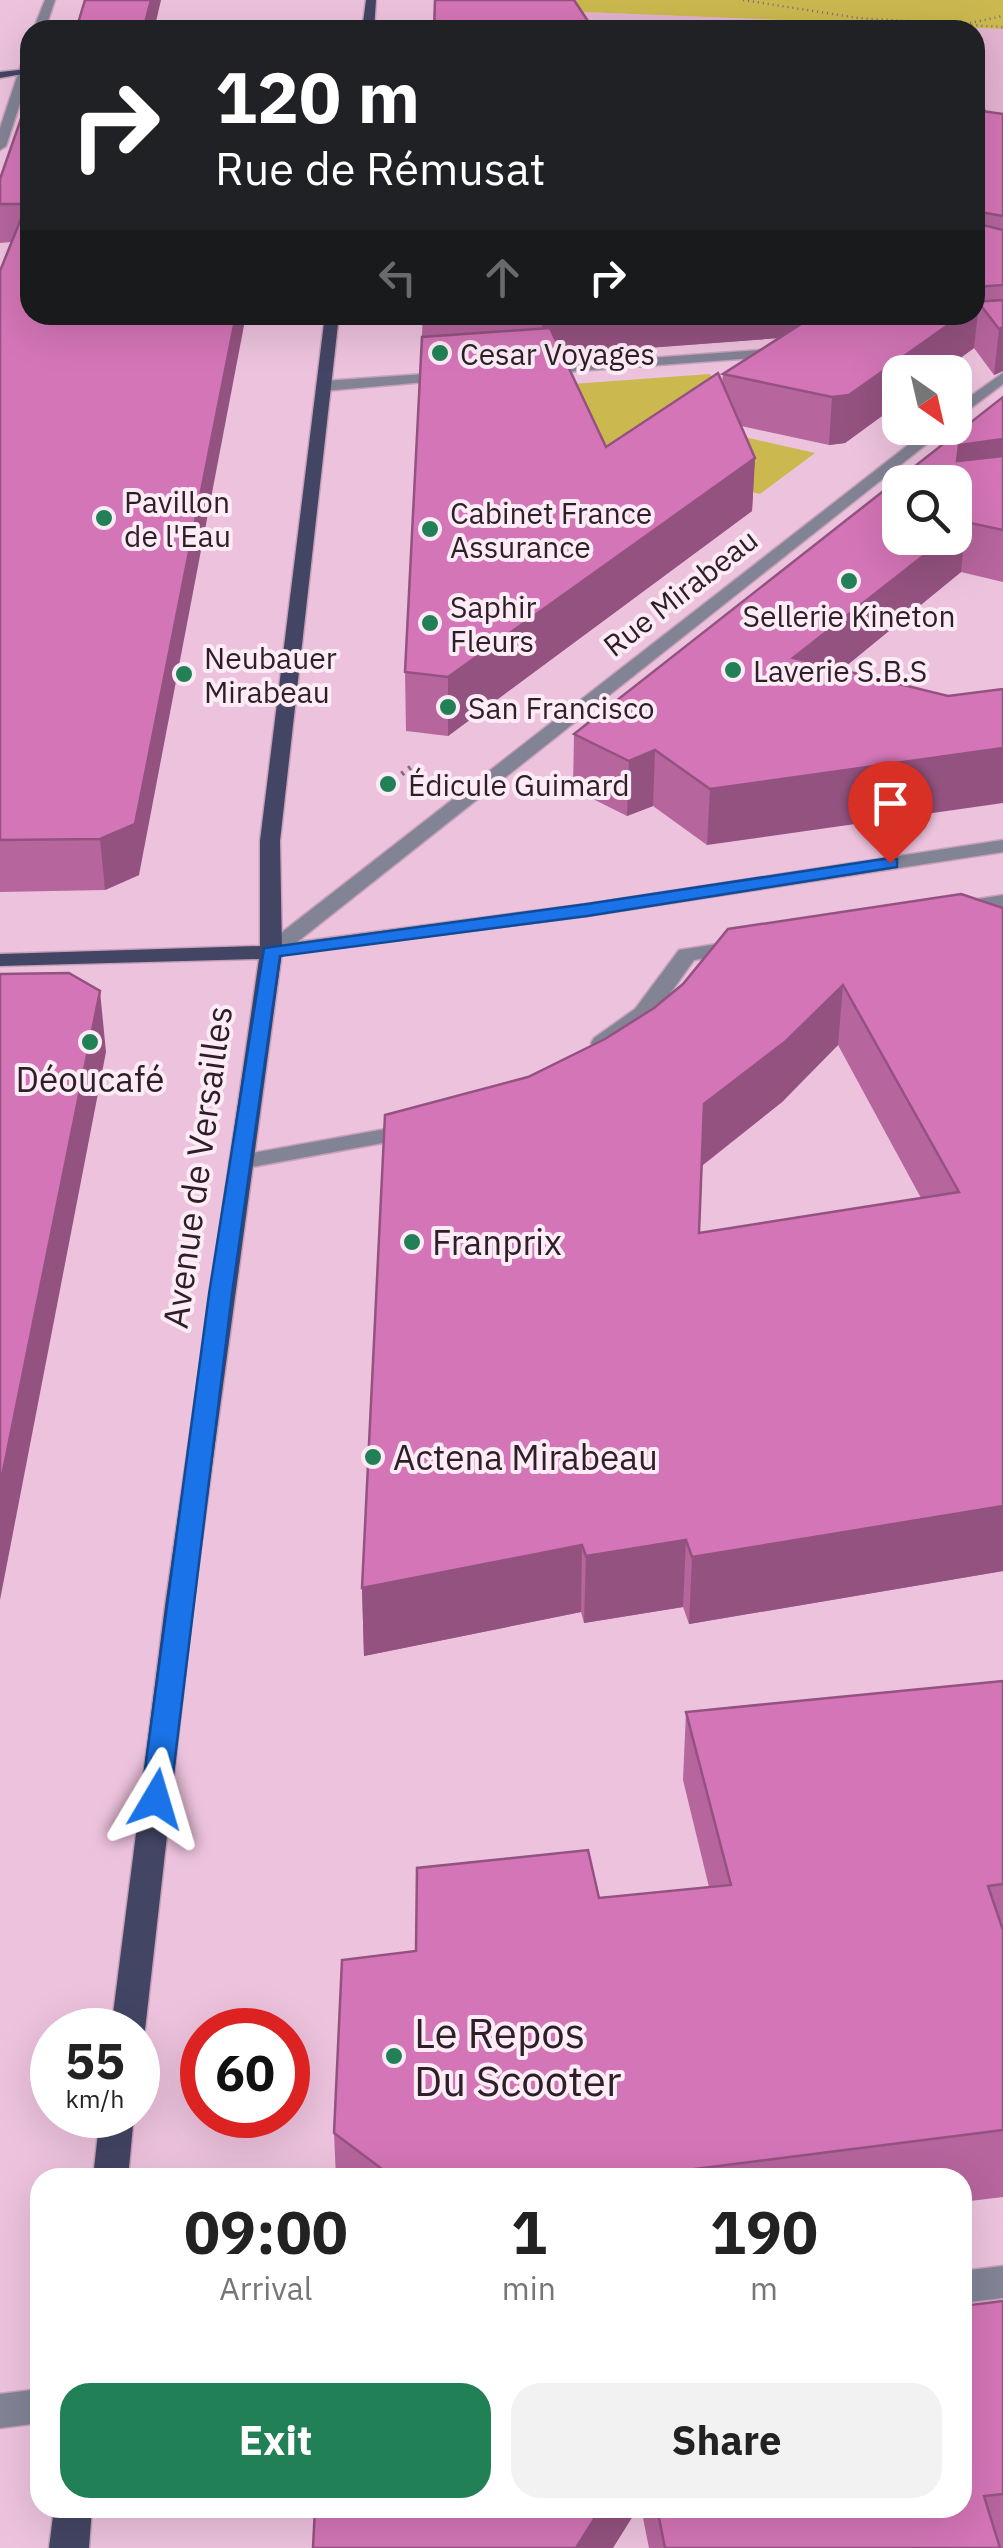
<!DOCTYPE html>
<html lang="en">
<head>
<meta charset="utf-8">
<style>
  :root { --surface:#fff; --page:#f2f2f2; --text:#222; --muted:#767676; --accent:#228057 }
  body { margin:0; font-family:"IBM Plex Sans",sans-serif; background:var(--page); color:var(--text); height:100vh; display:flex; flex-direction:column; font-size:38px; white-space:nowrap }
  * { box-sizing:border-box; margin:0 }
  p { font-size:32px; color:var(--muted) }
  .icon { flex:none; width:55px; height:55px; fill:none; stroke:currentColor; stroke-width:2; stroke-linecap:round; stroke-linejoin:round }
  .map { position:relative; flex:1; overflow:hidden }
  .panel { position:absolute; left:30px; top:2168px; width:942px; height:350px; display:flex; flex-direction:column; background:var(--surface); border-radius:30px; box-shadow:0 10px 40px #0002 }
  .panel>* { flex:none }
  .hud { position:absolute; left:20px; top:20px; width:965px; height:305px; border-radius:30px; box-shadow:0 10px 40px #0002; background:#202124; color:#fff; overflow:hidden }
  .needle { width:65px; rotate:146deg }
  .tools { position:absolute; left:882px; top:355px; display:grid; gap:20px }
  .tools a { display:grid; place-items:center; width:90px; height:90px; border-radius:20px; background:var(--surface); box-shadow:0 10px 40px #0002; font-size:50px }
  .speed { position:absolute; left:30px; top:2008px; display:flex; gap:20px; font-size:50px; font-weight:700; text-align:center }
  .speed>* { display:grid; place-content:center; width:130px; height:130px; border-radius:50%; background:var(--surface); box-shadow:0 10px 40px #0002; line-height:1 }
  .speed small { font-size:25px; font-weight:400 }
  .speed .limit { border:15px solid #d22; background:#fff; color:#111 }
  .pin { position:absolute; display:grid; place-items:center; width:85px; height:85px; color:#fff; margin:-102px -42px; border-radius:50% 50% 50% 0; rotate:-45deg; box-shadow:0 0 10px #0007 }
  .pin .icon { rotate:45deg }
  .me { position:absolute; width:110px; margin:-55px; rotate:7deg; stroke-linejoin:round; filter:drop-shadow(0 0 8px #0008) }
  .turn { display:flex; align-items:center; gap:35px; height:210px; padding:0 30px; font-size:45px }
  .turn .icon { width:130px; height:130px; stroke-width:2.5 }
  .turn b { display:block; font-size:70px; line-height:85px }
  .lanes { display:flex; align-items:center; height:95px; padding:0 30px; background:#0003; justify-content:center; gap:50px; direction:ltr }
  .lanes .off { opacity:.35 }
  .eta { display:flex; justify-content:space-evenly; align-items:center; height:170px; text-align:center }
  .eta b { font-size:60px; font-weight:700; line-height:70px }
  .primary-button { display:flex; gap:20px; margin-top:auto; padding:20px 30px }
  .primary-button a { flex:1; height:115px; border-radius:30px; background:var(--accent); color:#fff; font-size:40px; font-weight:700; line-height:115px; text-align:center }
  .primary-button a+a { background:var(--page); color:var(--text) }
  .map>svg:first-child { display:block }
  .built { fill:#e4b3d2 }
  .green { fill:#cbb94f }
  .lines { fill:none; stroke-linecap:round; stroke-linejoin:round }
  .minor-casing { stroke:#c7a1b9; stroke-width:3 }
  .major-casing { stroke:#c7a1b9; stroke-width:3 }
  .path-far1 { stroke:#84687a; stroke-width:2.5; stroke-dasharray:1 4; stroke-linecap:butt }
  .path { stroke:#84687a; stroke-width:5; stroke-dasharray:2.5 6; stroke-linecap:butt }
  .minor { fill:#828496; fill-rule:evenodd }
  .major { fill:#434564; fill-rule:evenodd }
  .wall { fill:#b6659d; fill-rule:evenodd }
  .shaded-wall { fill:#945280 }
  .building { fill:#d475b7; stroke:#945280; stroke-width:2.5; fill-rule:evenodd }
  .route { fill:#1a73e8; stroke:#114b97; stroke-width:2.5 }
  .poi-dot { fill:#228057; stroke:#fdebf6; stroke-width:4 }
  .labels { text-anchor:middle; dominant-baseline:central; stroke-width:8; stroke-linejoin:round; paint-order:stroke }
  .far-poi-label { font-size:30px; fill:#2d1e28; stroke:#fdebf6; text-anchor:start }
  .far-street-label { font-size:30px; fill:#2d1e28; stroke:#fdebf6 }
  .poi-label { font-size:35px; fill:#2d1e28; stroke:#fdebf6; text-anchor:start }
  .street-label { font-size:35px; fill:#2d1e28; stroke:#fdebf6 }
  .near-poi-label { font-size:42px; fill:#2d1e28; stroke:#fdebf6; text-anchor:start }
</style>
</head>
<body>
<div class="map">
<svg width="1003" height="2548" viewBox="0 0 1003 2548">
  <rect width="100%" height="100%" fill="#edc2dd"/>
  <polygon class="built" points="557,11 1003,29 1003,254 975,250 975,30 567,30"/>
  <g class="green">
    <polygon points="550,0 1003,0 1003,29 557,11"/>
    <polygon points="710,374 717,386 700,427 815,453 760,494 675,473 615,473 572,384"/>
  </g>
  <g class="lines">
    <g class="minor-casing">
      <g id="minor">
        <polygon points="45,0 55,0 45,30 33,30"/>
        <polygon points="30,53 30,73 6,146 0,150 0,128 24,56"/>
        <polygon points="788,348 793,349 793,355 538,374 531,370 538,366"/>
        <polygon points="454,372 459,373 459,379 324,391 316,386 324,381"/>
        <polygon points="1003,373 1003,384 955,420 955,407"/>
        <polygon points="930,428 947,428 297,942 587,904 1003,840 1003,852 587,916 263,957 260,952 263,947"/>
        <polygon points="1003,895 1003,907 959,914 949,908 959,902"/>
        <path d="M743,940l8,1 3,5 -3,5 -57,9c-18,25 -64,97 -100,88l-3,-5 3,-5 41,-29 44,-59z"/>
        <polygon points="413,1124 425,1131 421,1136 241,1169 229,1162 241,1155"/>
        <polygon points="1003,2266 1003,2298 962,2303 962,2271"/>
        <polygon points="40,2389 40,2423 0,2428 0,2394"/>
      </g>
    </g>
    <g class="major-casing">
      <g id="major">
        <polygon points="366,0 376,0 374,30 362,30"/>
        <polygon points="28,69 28,73 0,78 0,72"/>
        <polygon points="325,315 339,315 280,841 282,952 193,1606 145,2030 138,2040 138,2030 111,2030 165,1606 259,959 0,966 0,954 260,946 260,841"/>
        <polygon points="100,2115 134,2115 128,2178 93,2178"/>
        <polygon points="54,2508 92,2508 89,2548 49,2548"/>
      </g>
    </g>
    <g class="path-far1">
      <polyline points="743,0 858,18 1003,27"/>
      <polyline points="970,23 1003,16"/>
      <polyline points="649,30 682,21 742,30"/>
      <polyline points="975,107 1003,117"/>
    </g>
    <polyline class="path" points="388,784 411,767"/>
    <use href="#minor" class="minor"/>
    <use href="#major" class="major"/>
  </g>
  <g class="wall">
    <polygon points="30,93 139,875 105,890 0,892 0,271 11,242 0,243 0,179"/>
    <path d="M975,110l28,4v257l-9,4 -20,-27 -129,95 -16,2 -88,-19 14,32 -3,53 -304,225 -42,-5 -1,-59 18,-357h552zM780,338l-57,36 -1,9 -116,64 -44,-93z"/>
    <polygon points="1003,397 1003,582 961,572 841,670 707,845 653,806 627,816 573,789 574,734"/>
    <path d="M1003,908v663l-314,53 -6,-17 -99,16 -3,-11 -217,44 -2,-68 166,-511zM838,1045l83,153 -222,35 3,-67 80,-64z"/>
    <polygon points="1003,1681 1003,2197 962,2202 962,2178 336,2178 334,2133 416,1951 599,1898 709,1887 683,1780 686,1712"/>
    <polygon points="1003,2301 1003,2548 649,2548 641,2508 962,2508"/>
  </g>
  <g class="shaded-wall">
    <polygon points="151,0 161,0 154,30 145,23"/>
    <polygon points="979,303 974,348 941,372 900,372 900,403 845,443 829,445 832,397 962,315 975,315 975,306"/>
    <polygon points="236,315 246,315 139,875 105,890 100,839"/>
    <polygon points="540,315 846,315 845,333 542,356 542,316"/>
    <polygon points="1003,327 1003,371 994,375 999,329"/>
    <polygon points="1003,439 1003,487 955,493 959,445"/>
    <polygon points="755,458 752,511 448,736 448,677"/>
    <polygon points="966,522 961,572 790,712 793,658 946,538 955,538 955,530"/>
    <polygon points="1003,748 1003,803 707,845 710,789"/>
    <polygon points="655,750 653,806 627,816 629,761"/>
    <polygon points="843,985 838,1045 782,1102 701,1166 704,1104"/>
    <polygon points="100,991 106,1052 0,1600 0,1486"/>
    <polygon points="1003,1506 1003,1571 689,1624 692,1557"/>
    <polygon points="686,1540 683,1607 584,1623 586,1556"/>
    <polygon points="582,1545 581,1612 364,1656 362,1588"/>
    <polygon points="601,2508 638,2508 613,2548 576,2548"/>
  </g>
  <g class="building">
    <polygon points="85,0 151,0 145,23 294,24 293,30 76,30"/>
    <polygon points="435,0 574,0 594,30 434,30"/>
    <polygon points="30,93 30,315 236,315 135,824 100,839 0,840 0,271 27,204 0,204 0,179"/>
    <polygon points="975,110 1003,114 1003,216 980,212 975,223 1003,230 1003,285 975,287"/>
    <polygon points="1003,300 1003,327 999,329 979,303 975,306 975,302"/>
    <polygon points="423,315 542,315 542,316 423,324"/>
    <polygon points="815,315 962,315 849,395 832,397 723,374"/>
    <polygon points="550,328 606,447 718,373 755,458 448,677 405,672 422,337"/>
    <polygon points="1003,397 1003,439 959,445 957,461 1003,456 1003,530 966,522 955,530 955,482 900,482 900,538 946,538 793,658 948,696 1003,689 1003,748 710,789 655,750 629,761 574,734"/>
    <path d="M961,894l42,14v598l-311,51 -6,-17 -100,16 -4,-11 -220,43 23,-473 143,-38 77,-38 49,-31 29,-24 45,-55zM843,985l116,207 -260,41 5,-129 82,-63z"/>
    <polygon points="69,973 100,991 0,1486 0,974"/>
    <polygon points="1003,1681 1003,1884 988,1886 1003,1930 1003,2130 623,2178 394,2178 334,2133 342,1960 416,1951 417,1868 588,1850 599,1898 731,1885 686,1712"/>
    <polygon points="1003,2301 1003,2494 984,2496 1000,2548 665,2548 657,2508 962,2508 962,2306"/>
    <polygon points="315,2508 601,2508 576,2548 313,2548"/>
  </g>
  <polygon class="route" points="890,858 897,859 897,867 587,916 280,956 232,1294 170,1799 165,1806 156,1809 146,1806 141,1799 209,1294 264,948 587,904"/>
  <g class="poi-dot">
    <circle cx="440" cy="353" r="10"/>
    <circle cx="104" cy="518" r="10"/>
    <circle cx="430" cy="529" r="10"/>
    <circle cx="849" cy="581" r="10"/>
    <circle cx="430" cy="623" r="10"/>
    <circle cx="733" cy="670" r="10"/>
    <circle cx="184" cy="674" r="10"/>
    <circle cx="448" cy="707" r="10"/>
    <circle cx="388" cy="784" r="10"/>
    <circle cx="90" cy="1042" r="10"/>
    <circle cx="412" cy="1242" r="10"/>
    <circle cx="373" cy="1457" r="10"/>
    <circle cx="394" cy="2056" r="10"/>
  </g>
  <g class="labels">
    <g class="far-poi-label">
      <text x="460" y="353">Cesar Voyages</text>
      <text x="124" y="501">Pavillon<tspan x="124" dy="34">de l'Eau</tspan></text>
      <text x="450" y="512">Cabinet France<tspan x="450" dy="34">Assurance</tspan></text>
      <text x="450" y="606">Saphir<tspan x="450" dy="34">Fleurs</tspan></text>
      <text x="849" y="615" text-anchor="middle">Sellerie Kineton</text>
      <text x="204" y="657">Neubauer<tspan x="204" dy="34">Mirabeau</tspan></text>
      <text x="753" y="670">Laverie S.B.S</text>
      <text x="468" y="707">San Francisco</text>
      <text x="408" y="784">Édicule Guimard</text>
    </g>
    <g class="far-street-label">
      <text transform="translate(680 592) rotate(-38)">Rue Mirabeau</text>
    </g>
    <g class="poi-label">
      <text x="90" y="1079" text-anchor="middle">Déoucafé</text>
      <text x="432" y="1242">Franprix</text>
      <text x="393" y="1457">Actena Mirabeau</text>
    </g>
    <g class="street-label">
      <text transform="translate(197 1167) rotate(-82)">Avenue de Versailles</text>
    </g>
    <g class="near-poi-label">
      <text x="414" y="2032">Le Repos<tspan x="414" dy="48">Du Scooter</tspan></text>
    </g>
  </g>
</svg>
<div class="tools">
<a><svg class="needle" viewBox="-14 -14 28 28"><path d="M0-13l5 13h-10z" fill="#e53935"/><path d="M0 13l5-13h-10z" fill="#767676"/></svg></a>
<a><svg class="icon" aria-label="search" viewBox="0 0 24 24"><circle cx="10" cy="10" r="6"/><path d="M15 15l6 6"/></svg></a>
</div>
<div class="speed"><div>55<small>km/h</small></div><div class="limit">60</div></div>
<div class="pin" style="left:890px;top:863px;background:#d93025"><svg class="icon" aria-label="arrive" viewBox="0 0 24 24"><path d="M6 21V4h12l-3 4 3 4H6"/></svg></div>
<svg class="me" style="left:156px;top:1799px" viewBox="-20 -20 40 40"><path d="M0-17L14 15 0 8-14 15z" fill="#1a73e8" stroke="#fff" stroke-width="4"/></svg>
<div class="hud">
<div class="turn"><svg class="icon" aria-label="right" viewBox="0 0 24 24"><path d="M7 20v-9h11M14 6l5 5-5 5"/></svg><div><b>120 m</b>Rue de Rémusat</div></div>
<div class="lanes"><svg class="icon off" aria-label="left" viewBox="0 0 24 24"><path d="M17 20v-9H6M10 6l-5 5 5 5"/></svg><svg class="icon off" aria-label="ahead" viewBox="0 0 24 24"><path d="M12 20V5M6 11l6-6 6 6"/></svg><svg class="icon" aria-label="right" viewBox="0 0 24 24"><path d="M7 20v-9h11M14 6l5 5-5 5"/></svg></div>
</div>
<section class="panel">
<div class="eta">
<div><b>09:00</b><p>Arrival</p></div>
<div><b>1</b><p>min</p></div>
<div><b>190</b><p>m</p></div>
</div>
<div class="primary-button"><a>Exit</a><a>Share</a></div>
</section>
</div>
</body>
</html>
